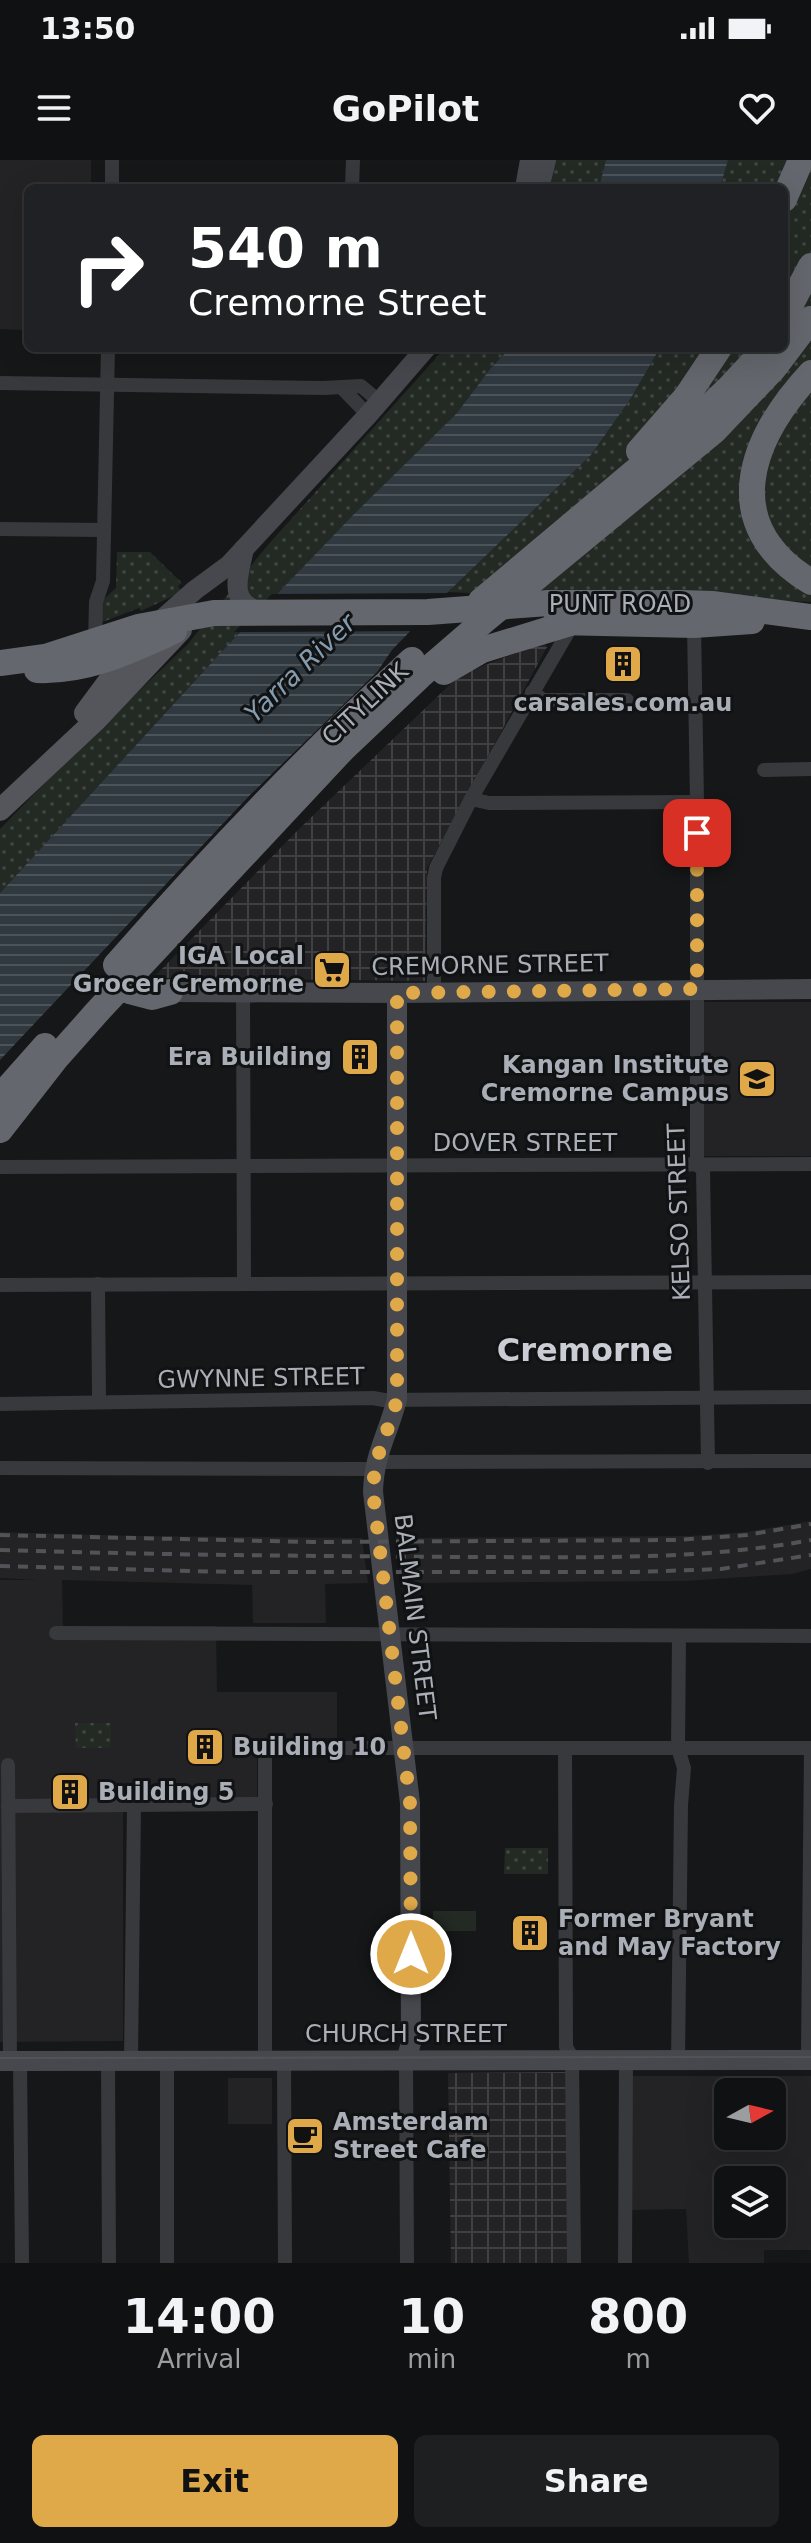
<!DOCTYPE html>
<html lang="en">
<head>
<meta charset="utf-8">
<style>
  :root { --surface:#101112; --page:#1e1f20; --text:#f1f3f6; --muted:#9c9d9f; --line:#303132; --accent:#dfa848 }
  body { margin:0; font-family:"DejaVu Sans",sans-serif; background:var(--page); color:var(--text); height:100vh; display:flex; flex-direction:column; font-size:30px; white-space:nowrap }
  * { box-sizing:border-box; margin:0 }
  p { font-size:26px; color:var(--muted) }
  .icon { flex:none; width:44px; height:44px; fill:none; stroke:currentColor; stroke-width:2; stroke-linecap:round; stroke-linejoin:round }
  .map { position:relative; height:2103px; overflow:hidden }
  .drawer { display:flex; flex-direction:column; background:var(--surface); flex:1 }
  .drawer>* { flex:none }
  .guide { position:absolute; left:24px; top:24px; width:764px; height:168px; border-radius:12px; box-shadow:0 8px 32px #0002,0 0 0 2px var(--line); background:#202124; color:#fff; overflow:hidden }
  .needle { width:52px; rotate:82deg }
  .tools { position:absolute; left:714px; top:1918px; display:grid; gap:16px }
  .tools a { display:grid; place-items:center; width:72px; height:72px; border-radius:12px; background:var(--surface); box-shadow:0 8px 32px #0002,0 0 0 2px var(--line); font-size:40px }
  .pin { position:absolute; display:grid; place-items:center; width:68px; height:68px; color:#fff; margin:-34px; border-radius:16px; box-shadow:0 4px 12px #0006 }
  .me { position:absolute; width:88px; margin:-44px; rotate:0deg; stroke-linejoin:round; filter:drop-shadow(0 0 6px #0008) }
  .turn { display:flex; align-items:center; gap:28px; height:168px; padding:0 32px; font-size:36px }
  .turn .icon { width:104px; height:104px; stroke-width:2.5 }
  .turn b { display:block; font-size:56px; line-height:68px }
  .eta { display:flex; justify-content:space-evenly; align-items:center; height:136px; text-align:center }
  .eta b { font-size:48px; font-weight:800; line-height:56px }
  .primary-button { display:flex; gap:16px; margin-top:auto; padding:16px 32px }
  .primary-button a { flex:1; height:92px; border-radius:12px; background:var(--accent); color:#111; font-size:32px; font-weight:800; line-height:92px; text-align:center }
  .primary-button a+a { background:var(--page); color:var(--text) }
  .status { display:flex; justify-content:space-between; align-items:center; height:56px; padding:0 40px; background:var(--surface); direction:ltr }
  .status svg { height:22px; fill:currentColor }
  header { display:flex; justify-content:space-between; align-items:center; height:104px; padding:0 32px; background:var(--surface); font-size:36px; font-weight:800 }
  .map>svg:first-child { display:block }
  .built { fill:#232325; fill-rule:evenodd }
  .industrial { fill:url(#industrial-grid) }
  .green { fill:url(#green-dots) }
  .pitch { fill:#232a24 }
  .water { fill:url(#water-rules) }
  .pier { fill:#161718 }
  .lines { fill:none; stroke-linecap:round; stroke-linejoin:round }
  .street { stroke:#38393d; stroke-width:14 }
  .secondary { stroke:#46484d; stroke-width:20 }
  .primary { stroke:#54565b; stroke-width:22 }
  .highway { stroke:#64676d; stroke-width:26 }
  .tram { stroke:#515358; stroke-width:2 }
  .rail { stroke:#515358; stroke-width:4; stroke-dasharray:10 8; stroke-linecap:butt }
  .route { stroke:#dfa848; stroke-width:14; stroke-dasharray:0 25.2 }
  .labels { text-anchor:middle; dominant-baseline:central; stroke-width:6; stroke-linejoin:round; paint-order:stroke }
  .street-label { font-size:24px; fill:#aaaeb7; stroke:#111213 }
  .poi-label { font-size:24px; font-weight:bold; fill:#aaaeb7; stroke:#111213; text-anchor:start }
  .water-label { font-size:26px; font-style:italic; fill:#859cae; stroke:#111213 }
  .district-label { font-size:32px; font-weight:bold; fill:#cacdd3; stroke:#111213 }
</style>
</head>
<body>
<div class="status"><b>13:50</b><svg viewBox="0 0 49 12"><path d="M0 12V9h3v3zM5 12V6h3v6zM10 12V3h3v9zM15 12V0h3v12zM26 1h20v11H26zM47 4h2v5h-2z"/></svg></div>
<header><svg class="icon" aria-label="menu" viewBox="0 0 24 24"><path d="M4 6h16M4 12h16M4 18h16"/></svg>GoPilot<svg class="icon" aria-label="heart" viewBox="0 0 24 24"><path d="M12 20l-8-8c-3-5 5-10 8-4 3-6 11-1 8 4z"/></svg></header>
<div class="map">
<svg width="811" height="2103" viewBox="0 0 811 2103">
  <defs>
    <pattern id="industrial-grid" width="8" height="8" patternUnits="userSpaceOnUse" patternTransform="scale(2)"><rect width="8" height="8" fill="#232325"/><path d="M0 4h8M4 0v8" fill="none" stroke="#404042"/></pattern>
    <pattern id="green-dots" width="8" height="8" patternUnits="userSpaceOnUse" patternTransform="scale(2)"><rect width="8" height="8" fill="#232a24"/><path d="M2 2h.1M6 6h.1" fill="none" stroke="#404642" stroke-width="1.8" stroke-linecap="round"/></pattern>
    <pattern id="water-rules" width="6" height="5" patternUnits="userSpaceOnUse" patternTransform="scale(2)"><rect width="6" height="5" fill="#313940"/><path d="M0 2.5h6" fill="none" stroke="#4c5359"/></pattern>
  </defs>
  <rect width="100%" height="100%" fill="#161718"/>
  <g class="built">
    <polygon points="0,0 91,0 91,28 28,28 28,184 22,184 22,170 0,169"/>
    <rect x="704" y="842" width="107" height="154"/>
    <polygon points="811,1361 811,1409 792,1414 685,1421 401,1423 397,1378 689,1376 746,1372"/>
    <polygon points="0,1372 137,1376 362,1378 368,1423 325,1424 326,1463 253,1463 252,1425 62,1420 63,1466 216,1466 217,1532 337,1532 337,1578 257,1578 257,1647 123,1647 123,1881 0,1882 0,1420 38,1420 0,1418"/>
    <path d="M629,1916h182v174h-47v13h-75l-3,-54 -54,1zM728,1932h44v44h-44zM728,2020h44v44h-44z"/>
    <rect x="228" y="1918" width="44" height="46"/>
  </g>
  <g class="industrial">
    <polygon points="544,482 547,487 427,708 425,821 153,818 301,667 460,515"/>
    <polygon points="568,1912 571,2103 451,2103 448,1913"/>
  </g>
  <g class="green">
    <polygon points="555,0 606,0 599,28 547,28"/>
    <polygon points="728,0 811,0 811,442 680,436 538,436 448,432 591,295 631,238 660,188 784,188 784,28 720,28"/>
    <polygon points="445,188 510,188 490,209 457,253 354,354 226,487 0,733 0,669 76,591 187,485 267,386"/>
    <polygon points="117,392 150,392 182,423 178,426 182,432 141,451 139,448 100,463 101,442 116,428"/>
    <polygon points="75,1563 111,1563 111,1588 76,1588"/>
    <polygon points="505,1688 548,1688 548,1714 504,1714"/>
  </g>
  <rect class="pitch" x="433" y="1751" width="43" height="20"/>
  <g class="water">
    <polygon points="606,0 728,0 720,28 599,28"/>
    <polygon points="510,188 660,188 631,238 591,295 448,432 392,490 377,512 249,636 0,900 0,733 226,487 354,354 457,253 490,209"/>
  </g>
  <polygon class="pier" points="452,433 415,471 234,472 272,434"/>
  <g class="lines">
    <g class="street">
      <polyline points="112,28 112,0"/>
      <polyline points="352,28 353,0"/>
      <polyline points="0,223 324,228 361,226 380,242"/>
      <polyline points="342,228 368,255"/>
      <polyline points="0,369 103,370"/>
      <polyline points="694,465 697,642 697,1004 703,1010 708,1303"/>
      <polyline points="95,482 96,442 103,421 108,188"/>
      <polyline points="532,532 543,540 627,540"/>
      <polyline points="764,610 811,609"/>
      <polyline points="471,639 489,643 697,642"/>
      <polyline points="243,830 244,1124"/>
      <polyline points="434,832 434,718 436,708 471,639 567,474 570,463"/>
      <polyline points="0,1007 811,1004"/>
      <polyline points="98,1124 99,1242"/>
      <polyline points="0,1125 811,1122"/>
      <polyline points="0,1244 373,1238 384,1240 811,1237"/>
      <polyline points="375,1302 811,1301"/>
      <polyline points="0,1308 374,1309"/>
      <polyline points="56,1473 811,1476"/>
      <polyline points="565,1588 566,1887 572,1897 574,2103"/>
      <polyline points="811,1590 808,1891 811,1896"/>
      <polyline points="8,1605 10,1900"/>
      <polyline points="8,1646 266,1644"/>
      <polyline points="20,1900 22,2103"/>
      <polyline points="108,1900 109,2103"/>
      <polyline points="131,1900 134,1644"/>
      <polyline points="167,1900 167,2103"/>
      <polyline points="265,1900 265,1588 811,1588"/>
      <polyline points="284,1900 285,2103"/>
      <polyline points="406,1900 407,2103"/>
      <polyline points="678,1900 681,1645 684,1608 678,1588 679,1476"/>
      <polyline points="625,2103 626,1900"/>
    </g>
    <g class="secondary">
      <polyline points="525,28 530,0"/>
      <polyline points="539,28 546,0"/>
      <path d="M244,389c-6,28 -18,56 21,64"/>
      <polyline points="159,462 195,430 229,405 368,255 426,188"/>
      <polyline points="170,832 397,833 811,829"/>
      <path d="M397,833v406c-9,36 -23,54 -24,93l37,311 1,240 -5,17"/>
      <polyline points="0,1901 811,1900"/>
    </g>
    <g class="primary">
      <polyline points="85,553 131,491"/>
      <polyline points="0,650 96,560 181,470"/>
    </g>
    <g class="highway">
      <polyline points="784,39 801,0"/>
      <polyline points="784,157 811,106"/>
      <path d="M811,213c-62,67 -94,152 0,209"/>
      <polyline points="639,291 687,236 719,188"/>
      <polyline points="481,441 688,267 728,229 766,188"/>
      <polyline points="556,462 694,465 752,461"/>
      <polyline points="0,503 45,497 138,467 214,453 428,452 548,443 681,443 712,444 811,457"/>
      <path d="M37,510c50,2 93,-19 137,-39"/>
      <polyline points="444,512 482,490 570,463"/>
      <path d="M116,805c93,-106 191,-210 296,-305"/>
      <polyline points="129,831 152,837 170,832"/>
      <polyline points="0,937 45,886"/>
      <polyline points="0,970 57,897 97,852 343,589 420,516 486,459 714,271 774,208 811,159"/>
    </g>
    <polyline class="tram" points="0,1898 811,1897"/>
    <g class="rail">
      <polyline points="0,1375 312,1382 676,1380 747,1375 811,1364"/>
      <path d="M0,1390c156,5 311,6 467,7 114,0 231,4 344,-17"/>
      <polyline points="0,1406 231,1412 636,1412 721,1409 811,1395"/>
    </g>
  </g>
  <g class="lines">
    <path class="route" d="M411,1794l-1,-151 -37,-311c1,-41 15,-56 24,-93v-406l300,-4v-156"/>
  </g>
  <defs>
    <g id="building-square" transform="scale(2)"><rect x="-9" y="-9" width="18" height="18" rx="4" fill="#dfa848" stroke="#111213"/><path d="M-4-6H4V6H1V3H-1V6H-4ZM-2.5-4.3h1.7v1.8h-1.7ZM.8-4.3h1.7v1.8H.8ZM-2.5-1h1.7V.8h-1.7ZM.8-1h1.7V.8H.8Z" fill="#111"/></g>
    <g id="supermarket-square" transform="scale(2)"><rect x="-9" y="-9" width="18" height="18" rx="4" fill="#dfa848" stroke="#111213"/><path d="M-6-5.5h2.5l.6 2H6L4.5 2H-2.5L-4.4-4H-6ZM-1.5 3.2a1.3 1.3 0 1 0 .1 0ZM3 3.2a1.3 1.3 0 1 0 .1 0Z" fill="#111"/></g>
    <g id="university-square" transform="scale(2)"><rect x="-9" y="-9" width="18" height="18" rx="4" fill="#dfa848" stroke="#111213"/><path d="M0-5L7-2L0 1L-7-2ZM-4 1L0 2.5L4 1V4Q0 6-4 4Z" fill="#111"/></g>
    <g id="cafe-square" transform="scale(2)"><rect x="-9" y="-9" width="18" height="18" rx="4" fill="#dfa848" stroke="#111213"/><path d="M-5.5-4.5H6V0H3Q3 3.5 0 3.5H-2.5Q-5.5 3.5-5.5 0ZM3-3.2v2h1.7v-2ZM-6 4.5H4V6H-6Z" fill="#111"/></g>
  </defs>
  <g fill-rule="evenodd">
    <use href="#building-square" x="623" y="504"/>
    <use href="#supermarket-square" x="332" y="810"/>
    <use href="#building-square" x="360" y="897"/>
    <use href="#university-square" x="757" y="919"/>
    <use href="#building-square" x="205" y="1587"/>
    <use href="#building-square" x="70" y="1632"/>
    <use href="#building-square" x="530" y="1773"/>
    <use href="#cafe-square" x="305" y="1976"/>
  </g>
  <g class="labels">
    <g class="street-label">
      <text x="620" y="444">PUNT ROAD</text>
      <text transform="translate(365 544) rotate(-43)">CITYLINK</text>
      <text transform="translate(490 805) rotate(-1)">CREMORNE STREET</text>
      <text x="525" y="983">DOVER STREET</text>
      <text transform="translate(679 1052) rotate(-92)">KELSO STREET</text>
      <text transform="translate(261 1218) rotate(-1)">GWYNNE STREET</text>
      <text transform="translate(415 1457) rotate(83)">BALMAIN STREET</text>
      <text x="406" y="1874">CHURCH STREET</text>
    </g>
    <g class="poi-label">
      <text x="623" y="543" text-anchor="middle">carsales.com.au</text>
      <text x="304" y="796" text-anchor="end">IGA Local<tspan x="304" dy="28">Grocer Cremorne</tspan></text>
      <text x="332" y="897" text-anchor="end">Era Building</text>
      <text x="729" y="905" text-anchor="end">Kangan Institute<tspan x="729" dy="28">Cremorne Campus</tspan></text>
      <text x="233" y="1587">Building 10</text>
      <text x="98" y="1632">Building 5</text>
      <text x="558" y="1759">Former Bryant<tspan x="558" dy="28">and May Factory</tspan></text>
      <text x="333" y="1962">Amsterdam<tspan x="333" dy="28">Street Cafe</tspan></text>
    </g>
    <g class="water-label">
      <text transform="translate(300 508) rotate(-44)">Yarra River</text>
    </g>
    <g class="district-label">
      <text x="585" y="1190">Cremorne</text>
    </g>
  </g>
</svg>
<div class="tools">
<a><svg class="needle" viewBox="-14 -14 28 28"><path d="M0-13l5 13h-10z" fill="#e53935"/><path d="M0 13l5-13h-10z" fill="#9c9d9f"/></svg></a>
<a><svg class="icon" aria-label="layers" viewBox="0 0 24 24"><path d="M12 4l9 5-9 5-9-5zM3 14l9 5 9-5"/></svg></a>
</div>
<div class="pin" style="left:697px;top:673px;background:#d93025"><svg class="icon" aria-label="arrive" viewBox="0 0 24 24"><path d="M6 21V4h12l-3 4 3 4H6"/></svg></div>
<svg class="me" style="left:411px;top:1794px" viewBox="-20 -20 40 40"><circle r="17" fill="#dfa848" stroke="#fff" stroke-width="3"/><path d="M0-11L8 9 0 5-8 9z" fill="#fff"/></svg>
<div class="guide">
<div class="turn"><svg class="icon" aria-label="right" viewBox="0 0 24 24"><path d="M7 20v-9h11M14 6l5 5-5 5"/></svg><div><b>540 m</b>Cremorne Street</div></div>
</div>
</div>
<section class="drawer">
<div class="eta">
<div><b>14:00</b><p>Arrival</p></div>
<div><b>10</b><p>min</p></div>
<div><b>800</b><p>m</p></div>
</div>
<div class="primary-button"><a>Exit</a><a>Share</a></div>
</section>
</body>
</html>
